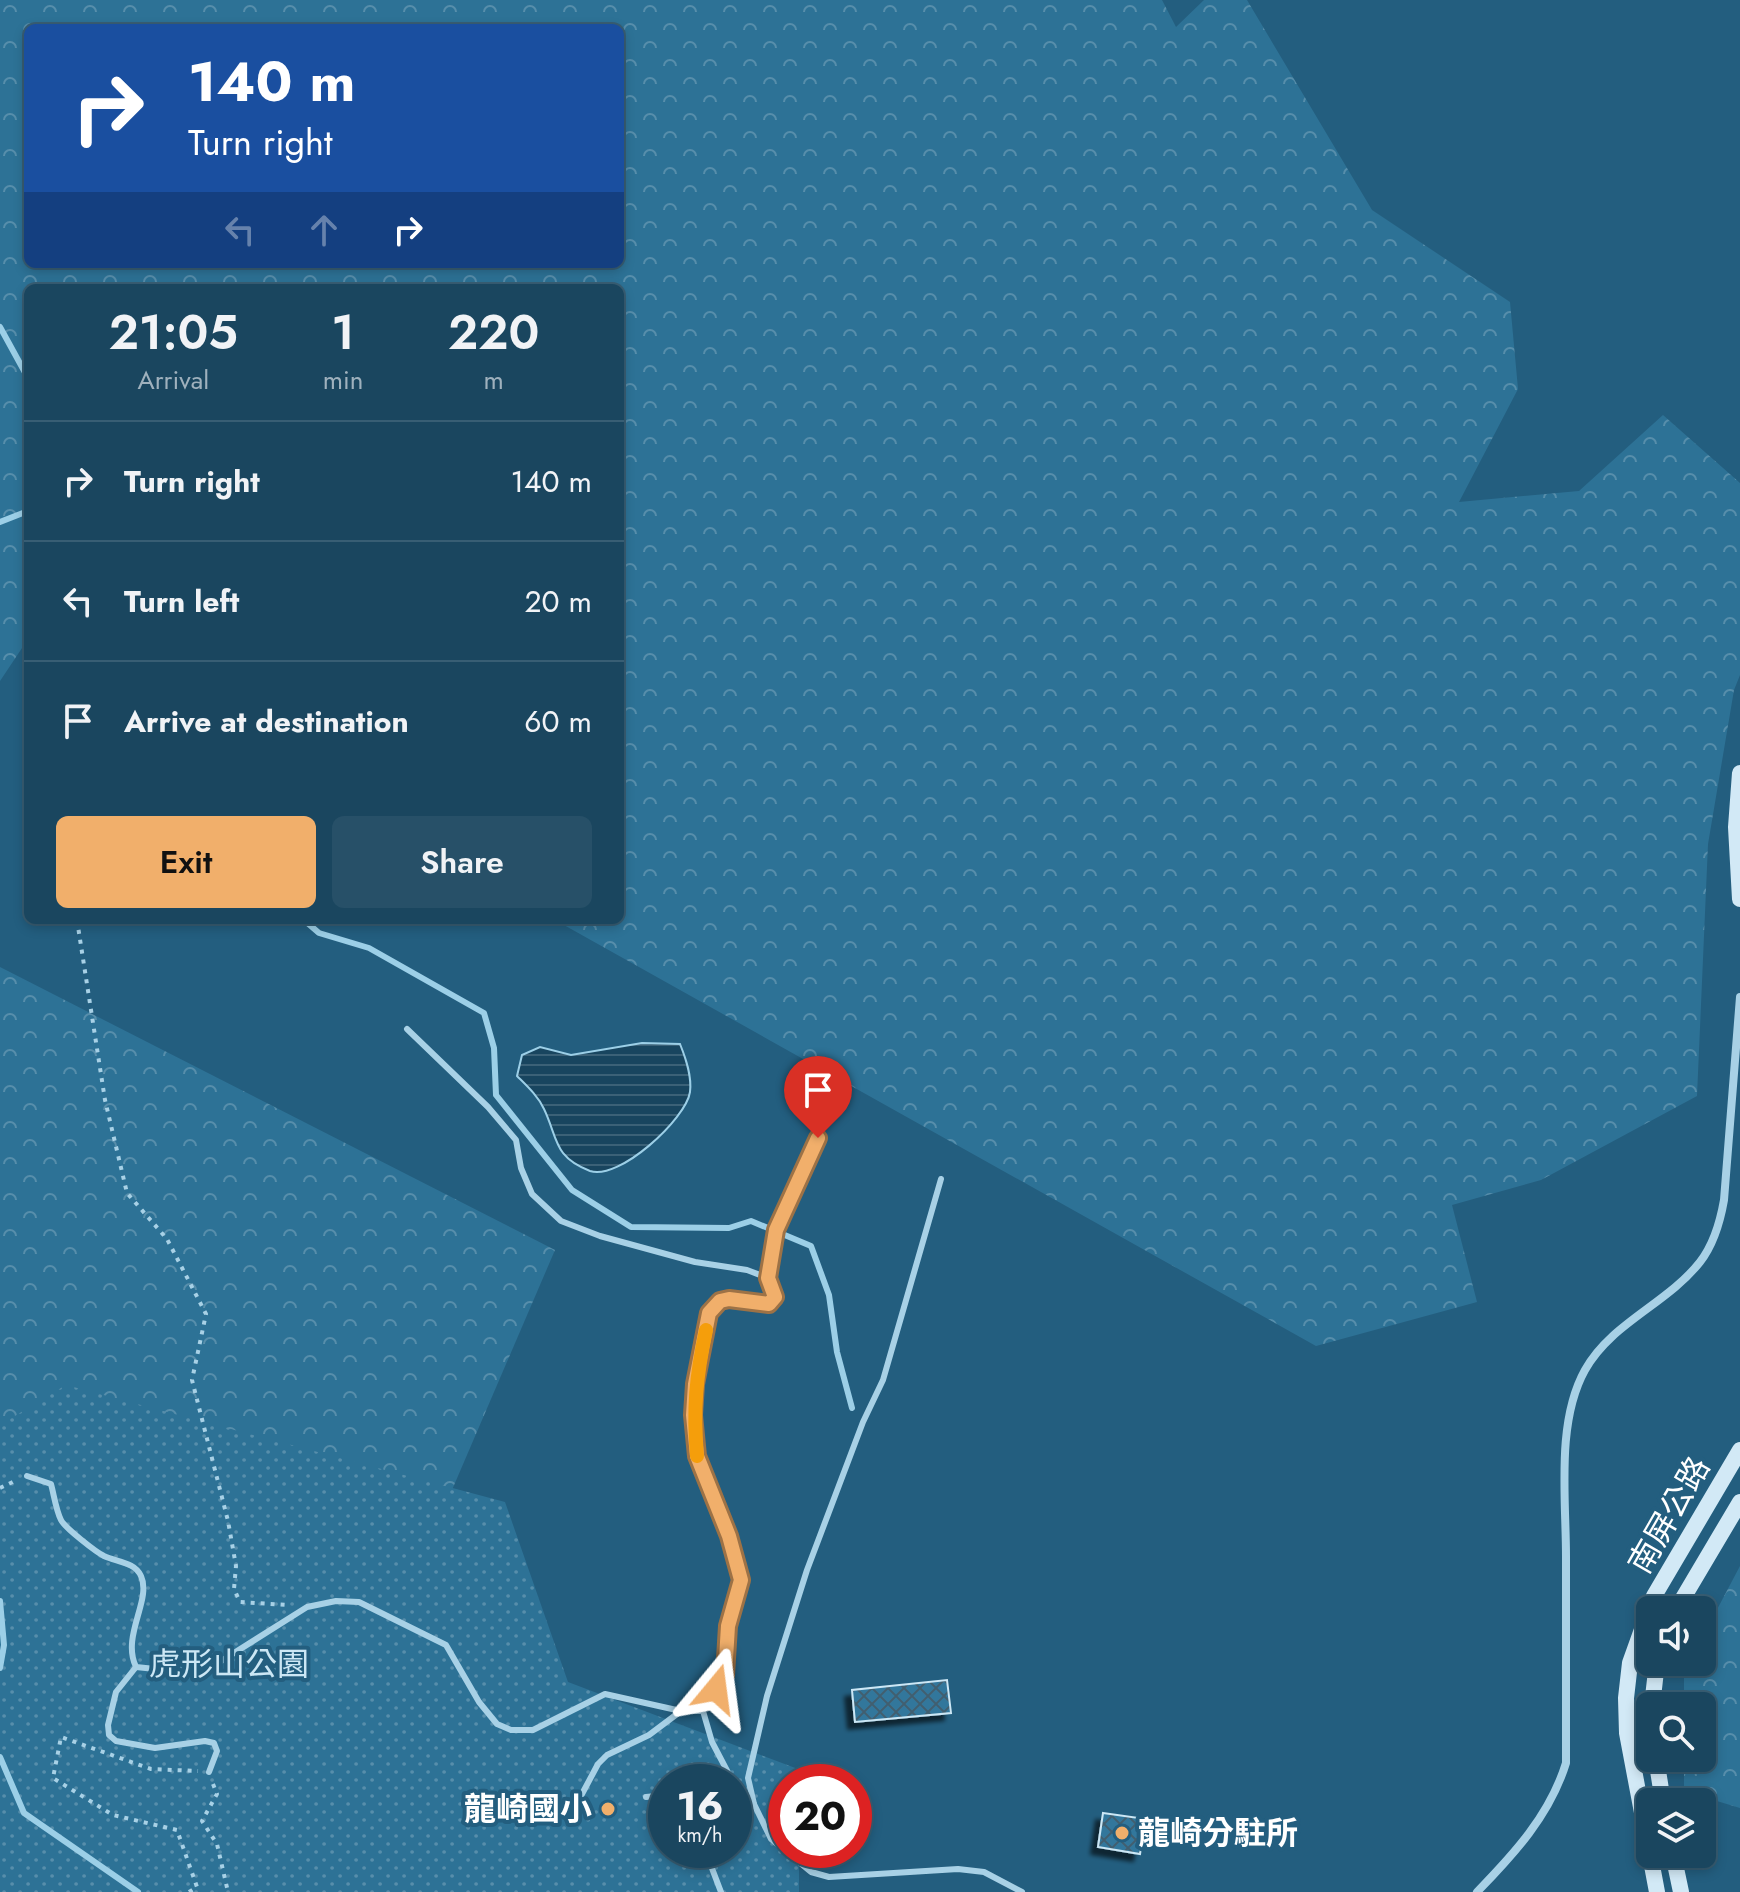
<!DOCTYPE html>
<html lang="en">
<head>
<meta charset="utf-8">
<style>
  :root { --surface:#1a465f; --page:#275068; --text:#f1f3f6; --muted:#9fb1bd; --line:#385e74; --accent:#f1af6b }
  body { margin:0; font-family:Jost,"Noto Sans TC",sans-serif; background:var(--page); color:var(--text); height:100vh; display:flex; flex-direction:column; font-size:30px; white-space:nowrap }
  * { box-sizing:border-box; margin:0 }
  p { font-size:26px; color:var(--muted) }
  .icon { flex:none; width:44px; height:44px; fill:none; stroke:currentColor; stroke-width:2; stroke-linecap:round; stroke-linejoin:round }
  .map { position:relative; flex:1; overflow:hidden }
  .panel { position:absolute; left:24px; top:284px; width:600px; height:640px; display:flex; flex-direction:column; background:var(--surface); border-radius:12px; box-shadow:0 4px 12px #0003,0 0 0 2px var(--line) }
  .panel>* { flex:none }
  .banner { position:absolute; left:24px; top:24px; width:600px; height:244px; border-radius:12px; box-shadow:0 4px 12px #0003,0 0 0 2px var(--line); background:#1a4fa0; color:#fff; overflow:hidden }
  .buttons { position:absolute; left:1636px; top:1596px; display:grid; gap:16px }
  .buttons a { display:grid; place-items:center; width:80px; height:80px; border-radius:12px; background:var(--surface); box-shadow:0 4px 12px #0003,0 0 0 2px var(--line); font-size:40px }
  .speed { position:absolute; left:648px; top:1764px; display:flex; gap:16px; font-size:40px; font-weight:700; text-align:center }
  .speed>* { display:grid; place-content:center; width:104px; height:104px; border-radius:50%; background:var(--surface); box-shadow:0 4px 12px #0003,0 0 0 2px var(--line); line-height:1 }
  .speed small { font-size:20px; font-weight:400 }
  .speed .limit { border:12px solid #d22; background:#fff; color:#111 }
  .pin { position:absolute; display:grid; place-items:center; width:68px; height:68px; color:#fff; margin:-82px -34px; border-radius:50% 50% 50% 0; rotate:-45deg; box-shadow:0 0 8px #0007 }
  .pin .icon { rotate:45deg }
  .me { position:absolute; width:88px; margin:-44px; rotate:16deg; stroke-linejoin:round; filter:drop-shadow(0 0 6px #0008) }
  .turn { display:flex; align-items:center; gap:28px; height:168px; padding:0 32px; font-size:36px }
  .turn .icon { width:104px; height:104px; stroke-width:2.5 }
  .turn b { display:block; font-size:56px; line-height:68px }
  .lanes { display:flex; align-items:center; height:76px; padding:0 32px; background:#0003; justify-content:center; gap:40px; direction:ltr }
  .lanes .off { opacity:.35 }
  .eta { display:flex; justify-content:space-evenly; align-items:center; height:136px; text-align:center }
  .eta b { font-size:48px; font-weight:600; line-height:56px }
  .cta { display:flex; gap:16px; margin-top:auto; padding:16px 32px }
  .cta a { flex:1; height:92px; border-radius:12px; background:var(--accent); color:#111; font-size:32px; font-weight:600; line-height:92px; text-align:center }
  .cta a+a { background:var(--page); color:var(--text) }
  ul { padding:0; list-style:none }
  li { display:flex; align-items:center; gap:24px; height:120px; padding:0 32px; border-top:2px solid var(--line) }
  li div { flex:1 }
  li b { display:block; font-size:30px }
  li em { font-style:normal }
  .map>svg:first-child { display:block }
  .forest { fill:url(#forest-crowns); fill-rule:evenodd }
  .park { fill:url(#park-dots); fill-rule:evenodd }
  .water { fill:url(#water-rules); stroke:#9ccfe7; stroke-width:2 }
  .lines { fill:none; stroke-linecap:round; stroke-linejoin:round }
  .stream { stroke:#9ccfe7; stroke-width:6 }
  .building { fill:url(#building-cross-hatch); stroke:#cce7f5; stroke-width:2; filter:url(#shadow) }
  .path { stroke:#a8d1e6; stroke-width:4; stroke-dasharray:4 6; stroke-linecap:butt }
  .service { stroke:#a8d1e6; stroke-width:6 }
  .minor { stroke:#a8d1e6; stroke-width:8 }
  .secondary { stroke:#d2e9f6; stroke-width:16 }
  .route-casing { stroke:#9d7246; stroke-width:20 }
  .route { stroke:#f1af6b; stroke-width:14 }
  .slow { stroke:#f59e0b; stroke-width:14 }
  .poi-dot { fill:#f1af6b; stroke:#235e7f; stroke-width:3 }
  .labels { text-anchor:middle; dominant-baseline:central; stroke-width:8; stroke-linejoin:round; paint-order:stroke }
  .street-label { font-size:32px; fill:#fff; stroke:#235e7f }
  .park-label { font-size:32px; fill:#cce7f5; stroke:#235e7f }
  .poi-label { font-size:32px; font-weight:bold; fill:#fff; stroke:#235e7f; text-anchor:end }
</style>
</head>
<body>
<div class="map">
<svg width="1740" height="1892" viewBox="0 0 1740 1892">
  <defs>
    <pattern id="forest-crowns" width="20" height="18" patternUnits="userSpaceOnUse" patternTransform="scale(2)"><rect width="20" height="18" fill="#2d7296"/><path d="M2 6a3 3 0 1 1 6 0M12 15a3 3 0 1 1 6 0" fill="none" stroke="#578eab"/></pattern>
    <pattern id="park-dots" width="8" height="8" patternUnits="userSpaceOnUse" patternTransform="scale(2)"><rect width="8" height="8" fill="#2d7296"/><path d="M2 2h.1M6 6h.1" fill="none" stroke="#578eab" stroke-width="1.8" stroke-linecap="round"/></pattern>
    <pattern id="water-rules" width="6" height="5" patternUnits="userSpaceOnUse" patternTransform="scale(2)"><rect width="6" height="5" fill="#18455f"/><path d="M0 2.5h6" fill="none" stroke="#3b6177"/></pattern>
    <pattern id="building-cross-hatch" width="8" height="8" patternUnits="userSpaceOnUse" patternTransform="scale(2)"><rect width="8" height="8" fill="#33779c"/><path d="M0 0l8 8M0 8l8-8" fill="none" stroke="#415f70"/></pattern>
    <filter id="shadow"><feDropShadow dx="-7" dy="7" stdDeviation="2" flood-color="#0009"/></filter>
  </defs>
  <rect width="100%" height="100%" fill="#235e7f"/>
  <g class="forest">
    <path d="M0,0h1162l14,27 28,-27h43l125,210 138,92 8,87 -59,113 120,-11 84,-76 77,68v192l-6,15 -26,154 -11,252 -156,84 -89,25 25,97 -161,44 -761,-426h65v-632h-592v351l-28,42zM28,28h592v236h-592z"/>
    <polygon points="0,967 555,1250 385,1646 0,1892"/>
    <polygon points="1740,1566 1740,1808 1684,1791 1684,1758 1702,1758 1702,1706 1684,1706 1684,1671 1689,1662 1702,1662 1702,1638"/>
  </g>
  <path class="park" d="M66,1385l439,117 63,180 230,87v13h-12v68h13v42h-799v-467zM666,1782h68v68h-68z"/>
  <path class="water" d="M642,1043l38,1c6,15 12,32 10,48 -4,27 -71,89 -100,79 -37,-14 -32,-33 -46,-62 -6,-13 -17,-23 -27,-33l5,-21 18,-8 31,8z"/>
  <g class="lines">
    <g class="stream">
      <polyline points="0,327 28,378"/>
      <polyline points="0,522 28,511"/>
      <polyline points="304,920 319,933 369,948 484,1013 494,1048 496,1095 572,1190 631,1227 729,1228 751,1221 811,1246 829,1295 837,1352 852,1408"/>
      <polyline points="0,1601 4,1645 0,1668"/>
      <polyline points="0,1757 24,1813 138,1892"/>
    </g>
  </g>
  <g class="building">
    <polygon points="947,1680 951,1713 855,1722 852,1690"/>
    <polygon points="1103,1813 1146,1819 1140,1854 1098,1847"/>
  </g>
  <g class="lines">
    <g class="path">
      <polyline points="77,920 105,1100 127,1193 167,1239 206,1314 192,1380 228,1521 236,1566 234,1589 240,1602 287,1605"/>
      <polyline points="0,1488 17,1480"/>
      <polyline points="213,1784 217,1794 202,1821 217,1844 228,1892"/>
      <polyline points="189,1892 197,1887 177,1830 113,1815 53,1778 61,1737 151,1769 198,1771"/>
    </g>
    <g class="service">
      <polyline points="407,1029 488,1107 516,1140 521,1168 532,1194 561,1221 600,1236 695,1262 747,1270 768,1278"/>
      <path d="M27,1476l24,8c3,11 5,26 10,36 4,8 35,32 43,36 13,6 31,6 37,20 11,24 -20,60 -5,91l57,6 14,-3 100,-63 29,-6 23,1 87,43 33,57 18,22 14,6h22l72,-36 76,17h22"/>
      <polyline points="136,1667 116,1692 108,1725 109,1735 116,1741 155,1748 205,1741 214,1743 217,1751 209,1772"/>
      <polyline points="733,1782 712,1742 703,1711 725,1675 728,1626 741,1580 735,1555 697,1456 693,1415 695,1384 709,1313 720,1301 729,1299 769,1304 775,1297 768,1278 776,1230 828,1116"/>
      <polyline points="734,1783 743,1800 754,1804 771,1839 811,1872 829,1877 958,1869 984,1872 1022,1892"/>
      <polyline points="582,1794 598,1764 607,1755 649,1735 681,1711"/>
      <polyline points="646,1797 666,1795"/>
      <polyline points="754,1804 748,1778 767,1696 807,1570 863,1422 883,1380 941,1179"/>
      <polyline points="705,1850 721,1892"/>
    </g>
    <path class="minor" d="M1477,1892c37,-38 73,-77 89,-129 0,-69 0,-138 0,-207 0,-58 -10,-134 19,-186 26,-47 82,-66 115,-108 14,-18 20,-39 24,-62l16,-203"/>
    <g class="secondary">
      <polyline points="1740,773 1736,827 1740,899"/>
      <polyline points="1676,1610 1740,1502"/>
      <polyline points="1652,1706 1657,1662"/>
      <polyline points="1656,1758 1663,1802"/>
      <polyline points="1673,1854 1681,1892"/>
      <polyline points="1657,1892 1627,1733 1626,1698 1630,1663 1654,1596 1740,1450"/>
    </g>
  </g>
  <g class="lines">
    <g class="route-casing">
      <polyline id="route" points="716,1689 725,1675 728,1626 741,1580 729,1536 697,1456 693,1415 695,1384 709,1313 720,1301 729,1299 769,1304 775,1297 768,1278 776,1230 818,1138"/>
    </g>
    <use href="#route" class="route"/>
    <path class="slow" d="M697,1456c-4,-47 -1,-79 9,-126"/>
  </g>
  <g class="poi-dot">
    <circle cx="608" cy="1809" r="8"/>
    <circle cx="1122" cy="1833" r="8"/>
  </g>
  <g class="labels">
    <g class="street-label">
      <text transform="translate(1669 1515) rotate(-60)">南屏公路</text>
    </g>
    <g class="park-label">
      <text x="229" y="1664">虎形山公園</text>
    </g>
    <g class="poi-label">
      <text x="592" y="1809">龍崎國小</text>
      <text x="1138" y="1833" text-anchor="start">龍崎分駐所</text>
    </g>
  </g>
</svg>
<div class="buttons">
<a><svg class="icon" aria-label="sound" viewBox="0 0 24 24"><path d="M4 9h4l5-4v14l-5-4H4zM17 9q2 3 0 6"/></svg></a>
<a><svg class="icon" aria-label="search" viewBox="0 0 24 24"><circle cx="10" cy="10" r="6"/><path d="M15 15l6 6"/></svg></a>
<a><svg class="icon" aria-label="layers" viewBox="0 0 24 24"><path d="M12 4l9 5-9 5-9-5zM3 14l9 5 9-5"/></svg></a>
</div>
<div class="speed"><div>16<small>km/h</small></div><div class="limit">20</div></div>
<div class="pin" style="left:818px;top:1138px;background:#d93025"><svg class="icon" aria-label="arrive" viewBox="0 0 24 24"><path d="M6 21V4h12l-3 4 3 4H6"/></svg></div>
<svg class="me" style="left:716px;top:1689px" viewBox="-20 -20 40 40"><path d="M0-17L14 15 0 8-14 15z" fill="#f1af6b" stroke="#fff" stroke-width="4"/></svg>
<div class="banner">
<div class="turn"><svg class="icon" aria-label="right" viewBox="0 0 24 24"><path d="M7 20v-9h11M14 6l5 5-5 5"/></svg><div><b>140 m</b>Turn right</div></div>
<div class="lanes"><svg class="icon off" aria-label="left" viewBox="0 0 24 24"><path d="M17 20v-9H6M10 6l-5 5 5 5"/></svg><svg class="icon off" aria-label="ahead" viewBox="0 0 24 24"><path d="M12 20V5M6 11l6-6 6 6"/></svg><svg class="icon" aria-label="right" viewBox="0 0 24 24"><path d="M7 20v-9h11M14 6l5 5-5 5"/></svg></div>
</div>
<section class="panel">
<div class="eta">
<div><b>21:05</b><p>Arrival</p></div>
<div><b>1</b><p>min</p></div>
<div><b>220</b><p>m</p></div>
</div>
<ul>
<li><svg class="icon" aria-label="right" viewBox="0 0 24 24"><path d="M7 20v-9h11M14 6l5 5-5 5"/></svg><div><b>Turn right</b></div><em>140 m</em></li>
<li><svg class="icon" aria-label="left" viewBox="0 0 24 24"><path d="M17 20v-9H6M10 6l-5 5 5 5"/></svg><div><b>Turn left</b></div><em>20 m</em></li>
<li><svg class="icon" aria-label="arrive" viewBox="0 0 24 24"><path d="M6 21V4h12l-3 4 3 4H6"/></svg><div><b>Arrive at destination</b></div><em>60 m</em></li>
</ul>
<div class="cta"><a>Exit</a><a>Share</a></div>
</section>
</div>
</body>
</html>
